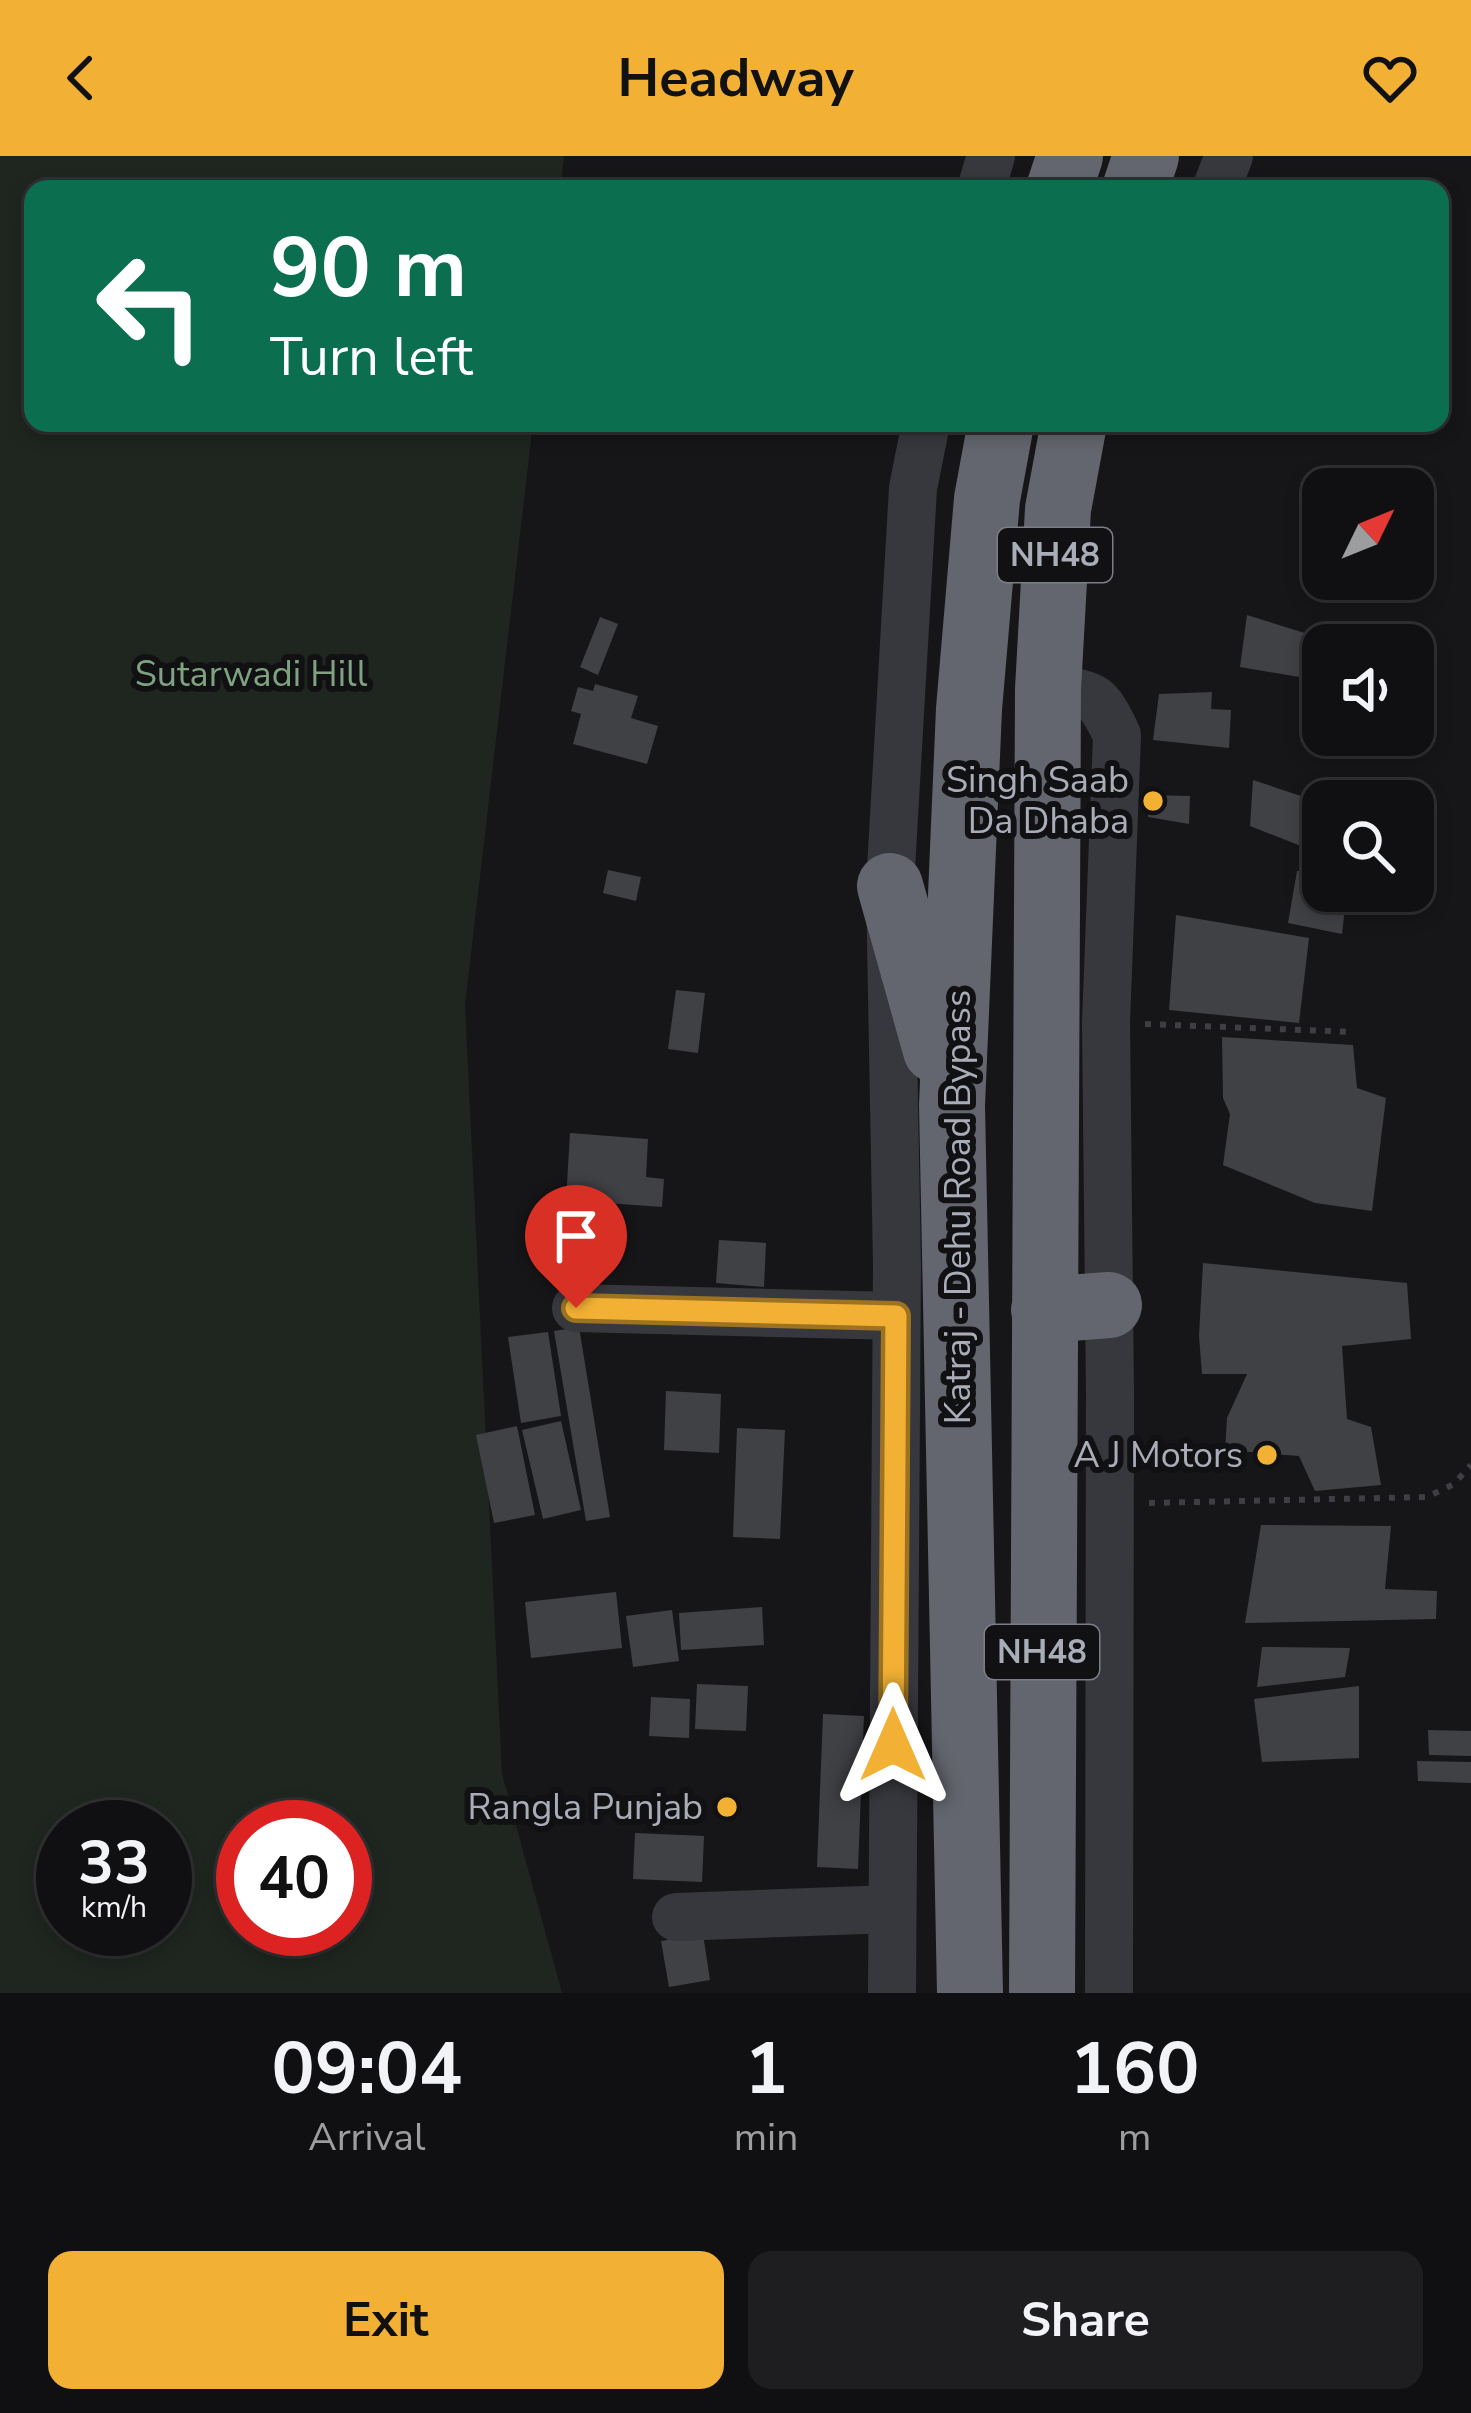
<!DOCTYPE html>
<html lang="en">
<head>
<meta charset="utf-8">
<style>
  :root { --surface:#101012; --page:#1e1e20; --text:#f1f3f6; --muted:#9c9d9f; --line:#303032; --accent:#f2b134 }
  body { margin:0; font-family:"Nunito Sans",sans-serif; background:var(--page); color:var(--text); height:100vh; display:flex; flex-direction:column; font-size:45px; white-space:nowrap }
  * { box-sizing:border-box; margin:0 }
  p { font-size:39px; color:var(--muted) }
  .icon { flex:none; width:66px; height:66px; fill:none; stroke:currentColor; stroke-width:2; stroke-linecap:round; stroke-linejoin:round }
  .map { position:relative; height:1837px; overflow:hidden }
  .sheet { display:flex; flex-direction:column; background:var(--surface); flex:1 }
  .sheet>* { flex:none }
  .hud { position:absolute; left:24px; top:24px; width:1425px; height:252px; border-radius:24px; box-shadow:0 6px 18px #0003,0 0 0 3px var(--line); background:#0b6e4f; color:#fff; overflow:hidden }
  .needle { width:78px; rotate:47deg }
  .fabs { position:absolute; left:1302px; top:312px; display:grid; gap:24px }
  .fabs a { display:grid; place-items:center; width:132px; height:132px; border-radius:24px; background:var(--surface); box-shadow:0 6px 18px #0003,0 0 0 3px var(--line); font-size:60px }
  .speed { position:absolute; left:36px; top:1644px; display:flex; gap:24px; font-size:60px; font-weight:700; text-align:center }
  .speed>* { display:grid; place-content:center; width:156px; height:156px; border-radius:50%; background:var(--surface); box-shadow:0 6px 18px #0003,0 0 0 3px var(--line); line-height:1 }
  .speed small { font-size:30px; font-weight:400 }
  .speed .limit { border:18px solid #d22; background:#fff; color:#111 }
  .pin { position:absolute; display:grid; place-items:center; width:102px; height:102px; color:#fff; margin:-123px -51px; border-radius:50% 50% 50% 0; rotate:-45deg; box-shadow:0 0 12px #0007 }
  .pin .icon { rotate:45deg }
  .me { position:absolute; width:132px; margin:-66px; rotate:0deg; stroke-linejoin:round; filter:drop-shadow(0 0 9px #0008) }
  .turn { display:flex; align-items:center; gap:42px; height:252px; padding:0 48px; font-size:54px }
  .turn .icon { width:156px; height:156px; stroke-width:2.5 }
  .turn b { display:block; font-size:84px; line-height:102px }
  .eta { display:flex; justify-content:space-evenly; align-items:center; height:204px; text-align:center }
  .eta b { font-size:72px; font-weight:700; line-height:84px }
  .action { display:flex; gap:24px; margin-top:auto; padding:24px 48px }
  .action a { flex:1; height:138px; border-radius:24px; background:var(--accent); color:#111; font-size:48px; font-weight:700; line-height:138px; text-align:center }
  .action a+a { background:var(--page); color:var(--text) }
  header { display:flex; justify-content:space-between; align-items:center; height:156px; padding:0 48px; background:var(--accent); color:#111; font-size:54px; font-weight:700 }
  .map>svg:first-child { display:block }
  .green { fill:#1e261f; fill-rule:evenodd }
  .building { fill:#404145 }
  .lines { fill:none; stroke-linecap:round; stroke-linejoin:round }
  .path { stroke:#3d3f44; stroke-width:6; stroke-dasharray:6 9; stroke-linecap:butt }
  .minor { stroke:#37383d; stroke-width:48 }
  .highway { stroke:#63666e; stroke-width:66 }
  .route-casing { stroke:#9d7322; stroke-width:30 }
  .route { stroke:#f2b134; stroke-width:21 }
  .poi-dot { fill:#f2b134; stroke:#111113; stroke-width:4.5 }
  .labels { text-anchor:middle; dominant-baseline:central; stroke-width:12; stroke-linejoin:round; paint-order:stroke }
  .shield { fill:#111113; stroke:#7b7e86; stroke-width:3 }
  .shield-label { font-size:33px; font-weight:bold; fill:#a8adb8 }
  .park-label { font-size:36px; fill:#7fa381; stroke:#111113 }
  .poi-label { font-size:36px; fill:#a8adb8; stroke:#111113; text-anchor:end }
  .street-label { font-size:36px; fill:#a8adb8; stroke:#111113 }
</style>
</head>
<body>
<header><svg class="icon" aria-label="back" viewBox="0 0 24 24"><path d="M15 5l-7 7 7 7"/></svg>Headway<svg class="icon" aria-label="heart" viewBox="0 0 24 24"><path d="M12 20l-8-8c-3-5 5-10 8-4 3-6 11-1 8 4z"/></svg></header>
<div class="map">
<svg width="1471" height="1837" viewBox="0 0 1471 1837">
  <rect width="100%" height="100%" fill="#161618"/>
  <path class="green" d="M0,0h564l-4,33h-527v234h500l-68,582 37,769 60,219h-562zM63,1671h102v102h-102zM243,1671h102v102h-102z"/>
  <g class="building">
    <polygon points="1247,459 1311,479 1305,522 1240,511"/>
    <polygon points="600,461 618,468 598,519 580,511"/>
    <polygon points="595,528 638,540 631,562 658,570 647,608 573,588 581,558 571,555 578,531 593,535"/>
    <polygon points="1212,536 1211,553 1231,554 1229,592 1153,584 1159,538"/>
    <polygon points="1253,624 1313,644 1306,692 1250,670"/>
    <polygon points="1149,639 1190,640 1189,668 1148,661"/>
    <polygon points="608,714 641,721 636,745 603,737"/>
    <polygon points="1323,714 1323,735 1347,735 1342,778 1288,767 1297,715"/>
    <polygon points="1176,759 1309,782 1299,867 1169,854"/>
    <polygon points="676,834 705,837 698,897 668,893"/>
    <polygon points="1222,881 1353,889 1357,932 1386,942 1372,1055 1315,1047 1223,1009 1230,958 1223,942"/>
    <polygon points="570,977 648,983 646,1021 664,1023 662,1051 566,1044"/>
    <polygon points="719,1084 766,1087 764,1131 716,1127"/>
    <polygon points="1203,1107 1407,1127 1411,1183 1342,1190 1347,1263 1371,1271 1381,1329 1315,1335 1299,1300 1225,1294 1227,1262 1247,1218 1202,1218 1199,1180"/>
    <polygon points="579,1171 610,1361 586,1365 554,1175"/>
    <polygon points="548,1176 561,1260 521,1267 508,1181"/>
    <polygon points="666,1235 721,1238 719,1297 664,1294"/>
    <polygon points="561,1265 581,1354 543,1363 522,1274"/>
    <polygon points="517,1270 535,1359 494,1367 476,1279"/>
    <polygon points="737,1272 785,1274 780,1383 733,1381"/>
    <polygon points="1261,1369 1391,1370 1385,1433 1437,1435 1436,1463 1245,1467"/>
    <polygon points="616,1436 622,1492 531,1502 525,1446"/>
    <polygon points="762,1451 764,1489 681,1494 679,1457"/>
    <polygon points="672,1454 679,1505 633,1511 626,1460"/>
    <polygon points="1262,1491 1350,1492 1345,1521 1257,1531"/>
    <polygon points="697,1528 748,1530 746,1575 695,1573"/>
    <polygon points="1359,1530 1359,1602 1262,1606 1254,1543"/>
    <polygon points="651,1541 690,1543 689,1582 649,1580"/>
    <polygon points="823,1558 864,1560 858,1713 817,1711"/>
    <polygon points="1428,1574 1471,1575 1471,1600 1429,1599"/>
    <polygon points="1417,1605 1471,1606 1471,1627 1418,1625"/>
    <polygon points="635,1677 704,1680 702,1726 633,1723"/>
    <polygon points="703,1778 710,1824 669,1831 661,1785"/>
  </g>
  <g class="lines">
    <g class="path">
      <polyline points="1145,868 1355,876"/>
      <polyline points="1149,1347 1427,1341 1454,1328 1471,1309"/>
    </g>
    <g class="minor">
      <polyline points="981,33 991,0"/>
      <polyline points="1216,33 1229,0"/>
      <path d="M1048,533c46,6 48,2 69,46l-11,288 4,369 -1,601"/>
      <polyline points="576,1152 896,1160"/>
      <polyline points="676,1761 891,1753"/>
      <polyline points="892,1837 897,1109 890,730 913,332 926,267"/>
    </g>
    <g class="highway">
      <polyline points="1059,33 1070,0"/>
      <polyline points="1135,33 1146,0"/>
      <polyline points="890,730 936,894"/>
      <polyline points="1044,1154 1109,1149"/>
      <polyline points="970,1837 952,949 969,553 987,343 1001,267"/>
      <polyline points="1042,1837 1048,533 1058,353 1074,267"/>
    </g>
  </g>
  <g class="lines">
    <g class="route-casing">
      <polyline id="route" points="576,1152 896,1160 893,1589"/>
    </g>
    <use href="#route" class="route"/>
  </g>
  <g class="poi-dot">
    <circle cx="1153" cy="645" r="12"/>
    <circle cx="1267" cy="1299" r="12"/>
    <circle cx="727" cy="1651" r="12"/>
  </g>
  <g class="labels">
    <g class="shield">
      <rect x="998" y="372" width="114" height="54" rx="9"/>
      <rect x="985" y="1469" width="114" height="54" rx="9"/>
    </g>
    <g class="shield-label">
      <text x="1055" y="399">NH48</text>
      <text x="1042" y="1496">NH48</text>
    </g>
    <g class="park-label">
      <text x="251" y="518">Sutarwadi Hill</text>
    </g>
    <g class="poi-label">
      <text x="1129" y="624">Singh Saab<tspan x="1129" dy="41">Da Dhaba</tspan></text>
      <text x="1243" y="1299">A J Motors</text>
      <text x="703" y="1651">Rangla Punjab</text>
    </g>
    <g class="street-label">
      <text transform="translate(958 1051) rotate(-90)">Katraj - Dehu Road Bypass</text>
    </g>
  </g>
</svg>
<div class="fabs">
<a><svg class="needle" viewBox="-14 -14 28 28"><path d="M0-13l5 13h-10z" fill="#e53935"/><path d="M0 13l5-13h-10z" fill="#9c9d9f"/></svg></a>
<a><svg class="icon" aria-label="sound" viewBox="0 0 24 24"><path d="M4 9h4l5-4v14l-5-4H4zM17 9q2 3 0 6"/></svg></a>
<a><svg class="icon" aria-label="search" viewBox="0 0 24 24"><circle cx="10" cy="10" r="6"/><path d="M15 15l6 6"/></svg></a>
</div>
<div class="speed"><div>33<small>km/h</small></div><div class="limit">40</div></div>
<div class="pin" style="left:576px;top:1152px;background:#d93025"><svg class="icon" aria-label="arrive" viewBox="0 0 24 24"><path d="M6 21V4h12l-3 4 3 4H6"/></svg></div>
<svg class="me" style="left:893px;top:1589px" viewBox="-20 -20 40 40"><path d="M0-17L14 15 0 8-14 15z" fill="#f2b134" stroke="#fff" stroke-width="4"/></svg>
<div class="hud">
<div class="turn"><svg class="icon" aria-label="left" viewBox="0 0 24 24"><path d="M17 20v-9H6M10 6l-5 5 5 5"/></svg><div><b>90 m</b>Turn left</div></div>
</div>
</div>
<section class="sheet">
<div class="eta">
<div><b>09:04</b><p>Arrival</p></div>
<div><b>1</b><p>min</p></div>
<div><b>160</b><p>m</p></div>
</div>
<div class="action"><a>Exit</a><a>Share</a></div>
</section>
</body>
</html>
